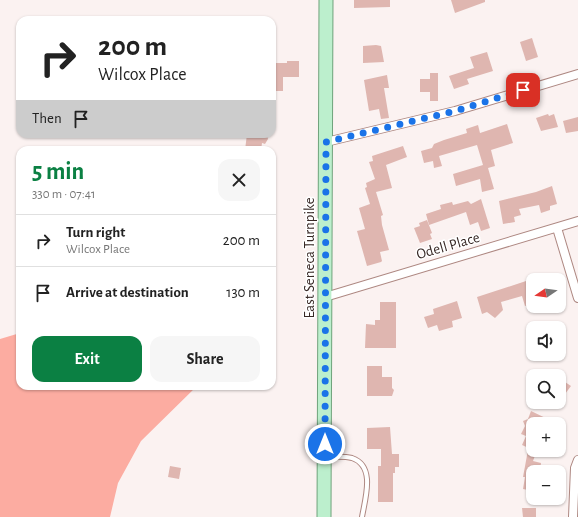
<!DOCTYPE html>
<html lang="en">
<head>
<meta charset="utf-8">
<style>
  :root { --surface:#fff; --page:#f6f6f6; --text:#222; --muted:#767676; --line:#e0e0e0; --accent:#0b8043 }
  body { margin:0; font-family:"Alegreya Sans",sans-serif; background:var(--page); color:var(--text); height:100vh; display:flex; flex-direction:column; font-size:15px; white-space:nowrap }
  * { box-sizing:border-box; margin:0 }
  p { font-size:13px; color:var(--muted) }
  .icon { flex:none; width:22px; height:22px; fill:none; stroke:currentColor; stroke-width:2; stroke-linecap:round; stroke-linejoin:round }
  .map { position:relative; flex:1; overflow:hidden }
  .side { position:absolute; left:16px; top:146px; width:260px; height:244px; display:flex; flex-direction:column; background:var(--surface); border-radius:12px; box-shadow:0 1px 3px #0004 }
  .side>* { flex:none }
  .banner { position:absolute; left:16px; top:16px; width:260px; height:122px; border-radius:12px; box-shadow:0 1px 3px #0004; background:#fff; color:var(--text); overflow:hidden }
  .needle { width:26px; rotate:257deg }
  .fabs { position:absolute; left:526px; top:273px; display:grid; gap:8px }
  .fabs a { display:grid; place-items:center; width:40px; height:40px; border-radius:8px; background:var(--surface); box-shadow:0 1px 3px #0004; font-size:20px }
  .pin { position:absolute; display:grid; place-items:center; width:34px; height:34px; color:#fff; margin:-17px; border-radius:8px; box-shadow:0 2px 6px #0006 }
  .me { position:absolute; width:44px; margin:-22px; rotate:0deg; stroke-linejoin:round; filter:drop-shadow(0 0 3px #0008) }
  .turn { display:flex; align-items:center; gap:14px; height:84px; padding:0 16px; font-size:18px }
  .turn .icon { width:52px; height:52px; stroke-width:2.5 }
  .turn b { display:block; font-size:28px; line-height:34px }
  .then { display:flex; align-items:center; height:38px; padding:0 16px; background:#0003; gap:8px; font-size:15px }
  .round { display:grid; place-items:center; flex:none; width:42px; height:42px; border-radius:12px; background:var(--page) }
  .head { display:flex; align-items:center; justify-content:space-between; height:68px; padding:0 16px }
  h1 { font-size:24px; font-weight:600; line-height:30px; color:var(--accent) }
  .button { display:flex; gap:8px; margin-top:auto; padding:8px 16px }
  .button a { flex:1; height:46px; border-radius:12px; background:var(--accent); color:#fff; font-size:16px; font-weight:600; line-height:46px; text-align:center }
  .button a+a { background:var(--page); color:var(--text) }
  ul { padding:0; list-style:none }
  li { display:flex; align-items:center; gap:12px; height:52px; padding:0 16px; border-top:1px solid var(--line) }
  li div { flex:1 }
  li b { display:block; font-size:15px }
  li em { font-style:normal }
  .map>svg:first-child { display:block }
  .green { fill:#fcaca1 }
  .building { fill:#dfb6b0 }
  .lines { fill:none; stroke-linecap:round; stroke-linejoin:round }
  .lane-casing { stroke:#ae8882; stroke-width:6 }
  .street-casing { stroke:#ae8882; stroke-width:10 }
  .primary-casing { stroke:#70a37c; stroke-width:15 }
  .lane { stroke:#fff; stroke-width:4 }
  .street { stroke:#fff; stroke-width:8 }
  .primary { stroke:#bcefcd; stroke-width:13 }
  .route { stroke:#1a73e8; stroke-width:7; stroke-dasharray:0 12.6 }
  .labels { text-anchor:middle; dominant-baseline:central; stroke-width:3; stroke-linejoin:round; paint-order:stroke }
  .street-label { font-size:15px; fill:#372825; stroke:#fff }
</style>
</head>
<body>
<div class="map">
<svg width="578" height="517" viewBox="0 0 578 517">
  <rect width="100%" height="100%" fill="#fbf2f1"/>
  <polygon class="green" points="20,333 20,386 197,386 141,441 118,483 110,517 0,517 0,339"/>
  <g class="building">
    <polygon points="354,0 390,0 390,7 354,8"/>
    <polygon points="451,0 485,0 485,2 455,13"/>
    <polygon points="532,38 538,57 526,61 520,42"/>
    <polygon points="376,45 381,46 384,62 363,63 363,46"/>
    <polygon points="487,52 493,71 467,79 469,84 454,89 449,76 474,68 470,57"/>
    <polygon points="287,61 299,61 299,77 283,77 283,91 272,91 272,63 287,63"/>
    <polygon points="430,73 438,73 438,101 430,101 430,92 420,92 420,79 430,79"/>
    <polygon points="387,75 389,88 384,88 389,118 381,119 379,109 369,111 364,80"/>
    <polygon points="548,114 549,116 554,114 558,127 541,131 536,118"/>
    <polygon points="578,117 578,131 566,133 563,121"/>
    <polygon points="507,124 513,143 491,150 495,166 488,168 494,189 482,192 480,179 456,186 453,174 483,165 477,145 439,156 442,166 434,168 433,161 424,163 421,151 432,148 434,144 444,140 467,133 466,129 478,125 480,133"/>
    <polygon points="247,134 267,134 268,139 265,144 262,143 261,150 245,150"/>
    <polygon points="403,146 407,157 386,165 392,188 376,192 383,215 381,216 382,225 389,250 380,252 382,261 381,262 367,266 357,231 365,229 359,208 370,204 365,188 367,187 366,183 375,179 369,162 373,161 372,156"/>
    <polygon points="552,186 557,204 550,206 550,210 541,213 539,205 519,209 521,215 514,217 515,222 503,224 499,201 536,192"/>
    <polygon points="481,199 490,228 481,231 478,222 470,225 466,212 429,225 426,214 441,209 440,205 452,202 453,205 468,201 471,204"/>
    <polygon points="427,220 432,233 430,234 432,239 420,243 414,228 420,226 419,223"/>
    <polygon points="526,281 529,290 533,289 533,304 525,306 522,296 501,302 503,310 495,318 487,312 482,314 477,297"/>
    <polygon points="457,301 462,318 452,321 453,327 439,331 437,325 428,328 424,317 434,314 433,309"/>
    <polygon points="380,302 396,302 396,348 365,348 366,324 375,325 375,320 380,320"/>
    <polygon points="367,366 382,366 382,377 392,377 392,388 394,390 392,396 367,396"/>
    <polygon points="559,378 571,386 559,402"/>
    <polygon points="531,411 558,424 533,424 533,450 522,445 526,436 521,434 525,426 523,421 528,419"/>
    <polygon points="390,427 392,454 399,454 399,467 395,467 395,473 393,473 393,502 378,502 378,466 381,466 381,449 367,449 367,428"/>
    <polygon points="528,450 537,450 533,461 541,463 540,472 533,472 533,491 523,489 525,477 523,477"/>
    <polygon points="170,466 181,468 179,479 168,477"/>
    <polygon points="522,508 536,508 536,517 523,517"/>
  </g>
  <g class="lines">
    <g class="lane-casing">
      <path id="lane" d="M326,457c8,0 18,-1 26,1 24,8 13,41 10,59"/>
    </g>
    <g class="street-casing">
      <g id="street">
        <polyline points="326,142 455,111 578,74"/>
        <polyline points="557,228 578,298"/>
        <polyline points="325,297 578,221"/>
        <polyline points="573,517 575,468 578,460"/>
      </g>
    </g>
    <g class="primary-casing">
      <polyline id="primary" points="324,517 326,0"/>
    </g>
    <use href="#lane" class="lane"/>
    <use href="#street" class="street"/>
    <use href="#primary" class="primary"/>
  </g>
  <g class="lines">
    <polyline class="route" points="325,444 326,142 455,111 523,90"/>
  </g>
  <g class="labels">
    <g class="street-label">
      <text transform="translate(448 246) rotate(-16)">Odell Place</text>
      <text transform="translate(309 258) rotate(-90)">East Seneca Turnpike</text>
    </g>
  </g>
</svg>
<div class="fabs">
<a><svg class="needle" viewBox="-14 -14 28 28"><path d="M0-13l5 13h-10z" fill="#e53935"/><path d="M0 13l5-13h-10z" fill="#767676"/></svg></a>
<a><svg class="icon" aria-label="sound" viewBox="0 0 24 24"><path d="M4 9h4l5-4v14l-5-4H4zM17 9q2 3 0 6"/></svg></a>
<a><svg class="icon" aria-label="search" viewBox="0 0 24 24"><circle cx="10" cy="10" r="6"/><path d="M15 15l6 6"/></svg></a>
<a>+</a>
<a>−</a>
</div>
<div class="pin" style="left:523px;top:90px;background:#d93025"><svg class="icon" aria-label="arrive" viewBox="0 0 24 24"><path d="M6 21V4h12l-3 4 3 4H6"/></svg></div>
<svg class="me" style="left:325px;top:444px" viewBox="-20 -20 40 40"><circle r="17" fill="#1a73e8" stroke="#fff" stroke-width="3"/><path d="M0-11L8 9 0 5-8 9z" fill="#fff"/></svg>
<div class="banner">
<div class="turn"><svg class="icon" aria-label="right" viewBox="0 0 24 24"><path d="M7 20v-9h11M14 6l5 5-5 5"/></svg><div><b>200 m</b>Wilcox Place</div></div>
<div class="then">Then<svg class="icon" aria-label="arrive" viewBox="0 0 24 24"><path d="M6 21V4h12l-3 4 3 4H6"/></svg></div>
</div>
<section class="side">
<div class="head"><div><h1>5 min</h1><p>330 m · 07:41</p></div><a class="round"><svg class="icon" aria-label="close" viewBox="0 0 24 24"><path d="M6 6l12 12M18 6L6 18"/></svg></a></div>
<ul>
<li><svg class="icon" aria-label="right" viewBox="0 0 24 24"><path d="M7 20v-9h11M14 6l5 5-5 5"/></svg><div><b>Turn right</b><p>Wilcox Place</p></div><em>200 m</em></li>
<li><svg class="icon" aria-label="arrive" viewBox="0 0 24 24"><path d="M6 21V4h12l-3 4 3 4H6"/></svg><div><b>Arrive at destination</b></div><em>130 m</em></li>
</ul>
<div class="button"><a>Exit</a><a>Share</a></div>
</section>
</div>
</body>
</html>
